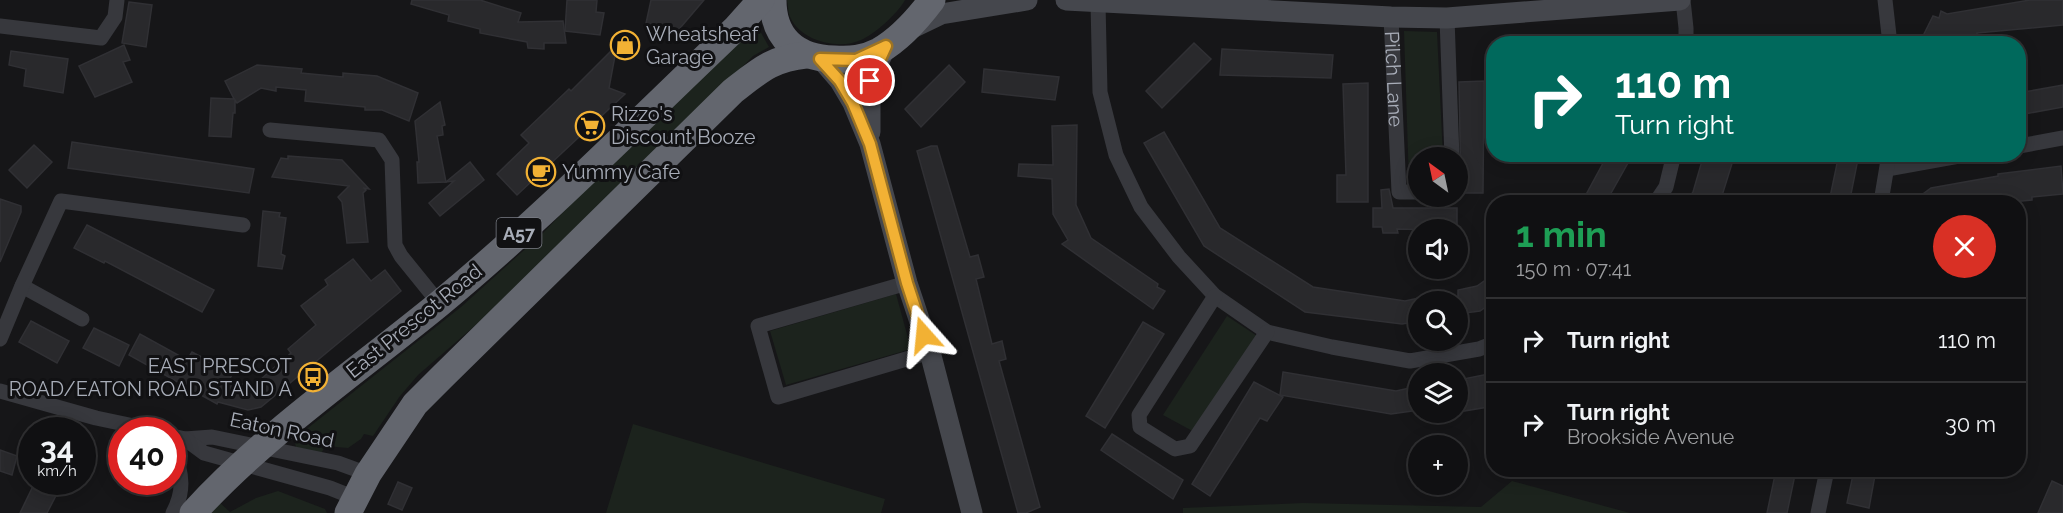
<!DOCTYPE html>
<html lang="en">
<head>
<meta charset="utf-8">
<style>
  :root { --surface:#101012; --page:#19191b; --text:#f1f3f6; --muted:#9c9d9f; --line:#303032 }
  body { margin:0; font-family:Raleway,sans-serif; background:var(--page); color:var(--text); height:100vh; display:flex; flex-direction:column; font-size:22px; white-space:nowrap }
  * { box-sizing:border-box; margin:0 }
  p { font-size:20px; color:var(--muted) }
  .icon { flex:none; width:33px; height:33px; fill:none; stroke:currentColor; stroke-width:2; stroke-linecap:round; stroke-linejoin:round }
  .map { position:relative; flex:1; overflow:hidden }
  .sheet { position:absolute; left:1486px; top:195px; width:540px; height:282px; display:flex; flex-direction:column; background:var(--surface); border-radius:24px; box-shadow:0 3px 15px #0003,0 0 0 2px var(--line) }
  .sheet>* { flex:none }
  .top-card { position:absolute; left:1486px; top:36px; width:540px; height:126px; border-radius:24px; box-shadow:0 3px 15px #0003,0 0 0 2px var(--line); background:#00695c; color:#fff; overflow:hidden }
  .needle { width:39px; rotate:327deg }
  .buttons { position:absolute; left:1408px; top:147px; display:grid; gap:12px }
  .buttons a { display:grid; place-items:center; width:60px; height:60px; border-radius:50%; background:var(--surface); box-shadow:0 3px 15px #0003,0 0 0 2px var(--line); font-size:30px }
  .speed { position:absolute; left:18px; top:417px; display:flex; gap:12px; font-size:30px; font-weight:700; text-align:center }
  .speed>* { display:grid; place-content:center; width:78px; height:78px; border-radius:50%; background:var(--surface); box-shadow:0 3px 15px #0003,0 0 0 2px var(--line); line-height:1 }
  .speed small { font-size:15px; font-weight:400 }
  .speed .limit { border:9px solid #d22; background:#fff; color:#111 }
  .pin { position:absolute; display:grid; place-items:center; width:51px; height:51px; color:#fff; margin:-26px; border:3px solid #fff; border-radius:50%; box-shadow:0 2px 6px #0007 }
  .me { position:absolute; width:66px; margin:-33px; rotate:342deg; stroke-linejoin:round; filter:drop-shadow(0 0 4px #0008) }
  .turn { display:flex; align-items:center; gap:21px; height:126px; padding:0 30px; font-size:27px }
  .turn .icon { width:78px; height:78px; stroke-width:2.5 }
  .turn b { display:block; font-size:42px; line-height:51px }
  .round { display:grid; place-items:center; flex:none; width:63px; height:63px; border-radius:32px; background:var(--page) }
  .summary { display:flex; align-items:center; justify-content:space-between; height:102px; padding:0 30px }
  h1 { font-size:36px; font-weight:700; line-height:45px; color:#1e9e55 }
  ul { padding:0; list-style:none }
  li { display:flex; align-items:center; gap:18px; height:84px; padding:0 30px; border-top:2px solid var(--line) }
  li div { flex:1 }
  li b { display:block; font-size:22px }
  li em { font-style:normal }
  .map>svg:first-child { display:block }
  .green { fill:#1c231d }
  .building { fill:#29292c; stroke:#303034; stroke-width:1.5 }
  .lines { fill:none; stroke-linecap:round; stroke-linejoin:round }
  .street { stroke:#37383d; stroke-width:15 }
  .secondary { stroke:#45474d; stroke-width:21 }
  .highway { stroke:#63666e; stroke-width:27 }
  .route-casing { stroke:#9d7322; stroke-width:15 }
  .route { stroke:#f2b134; stroke-width:10 }
  .labels { text-anchor:middle; dominant-baseline:central; stroke-width:6; stroke-linejoin:round; paint-order:stroke }
  .shield { fill:#111113; stroke:#7b7e86; stroke-width:1.5 }
  .shield-label { font-size:18px; font-weight:bold; fill:#a8adb8 }
  .poi-label { font-size:20px; fill:#a8adb8; stroke:#111113; text-anchor:start }
  .street-label { font-size:20px; fill:#a8adb8; stroke:#111113 }
</style>
</head>
<body>
<div class="map">
<svg width="2063" height="513" viewBox="0 0 2063 513">
  <rect width="100%" height="100%" fill="#161618"/>
  <g class="green">
    <path d="M787,0h118c-7,13 -30,34 -44,40 -23,11 -64,0 -72,-26 -1,-4 -1,-10 -2,-14z"/>
    <polygon points="755,22 769,47 753,56 635,176 515,291 418,375 400,396 373,436 364,434 361,439 348,448 325,446 321,454 296,447 294,439 461,307 543,233 632,141"/>
    <polygon points="1404,31 1437,32 1443,157 1419,158 1419,183 1409,183"/>
    <polygon points="896,294 911,349 786,385 770,331"/>
    <polygon points="1227,316 1257,336 1198,434 1163,415"/>
    <polygon points="633,424 885,499 881,513 606,513"/>
    <polygon points="1512,481 1630,513 1183,513 1183,508 1303,503 1481,507"/>
    <polygon points="278,491 325,509 327,513 209,513 219,502 230,512 256,498"/>
  </g>
  <g class="building">
    <polygon points="412,0 480,0 521,13 518,22 563,21 566,43 544,43 544,49 528,48 527,42 480,33 480,29 448,21 449,15 411,4"/>
    <polygon points="567,0 597,0 596,12 604,13 600,35 565,31"/>
    <polygon points="651,0 704,0 675,34 645,28"/>
    <polygon points="2030,0 2063,0 2063,25 1977,33 1977,38 1949,38 1946,44 1919,44 1933,16 1939,18 1941,11 1947,14"/>
    <polygon points="129,2 152,5 146,47 122,43"/>
    <polygon points="1194,43 1211,59 1162,108 1146,91"/>
    <polygon points="124,45 130,60 123,62 132,82 95,97 79,66"/>
    <polygon points="617,45 609,88 625,94 517,195 497,174 529,143 521,135 569,89 571,91"/>
    <polygon points="1222,49 1333,55 1331,78 1220,75"/>
    <polygon points="11,51 68,59 63,93 24,86 26,69 9,65"/>
    <polygon points="257,65 302,69 301,73 343,77 343,73 377,76 418,93 409,121 382,110 365,110 365,107 305,101 306,90 276,87 276,91 261,88 237,103 235,100 235,113 233,113 231,137 209,136 211,98 234,99 225,81"/>
    <polygon points="949,65 965,82 921,127 905,109"/>
    <polygon points="984,69 1059,77 1055,100 982,92"/>
    <polygon points="1484,81 1483,193 1461,193 1459,82"/>
    <polygon points="1368,83 1368,202 1337,202 1337,175 1346,175 1343,84"/>
    <polygon points="2063,85 2063,107 2019,115 2019,93"/>
    <polygon points="440,102 445,125 442,126 443,135 437,136 446,182 418,183 417,162 419,162 415,121"/>
    <polygon points="1077,125 1076,205 1091,238 1158,284 1157,287 1165,291 1153,309 1062,244 1068,240 1053,214 1052,179 1018,176 1019,164 1053,165 1052,126"/>
    <polygon points="1164,132 1220,228 1313,287 1405,301 1419,298 1419,321 1402,324 1305,312 1204,246 1144,143"/>
    <polygon points="72,142 254,169 249,193 68,168"/>
    <polygon points="34,145 52,162 27,188 9,170"/>
    <polygon points="931,146 937,146 970,257 978,255 984,277 976,279 992,344 1002,341 1006,359 999,361 1040,507 1026,513 1018,513 917,151"/>
    <polygon points="1608,154 1633,154 1606,202 1582,202"/>
    <polygon points="1704,154 1735,154 1720,202 1686,202 1693,192"/>
    <polygon points="1839,154 1859,154 1850,199 1849,202 1829,202"/>
    <polygon points="288,156 342,160 369,189 363,188 366,190 363,193 368,242 347,243 342,202 338,197 349,186 272,177 281,158 288,159"/>
    <polygon points="470,162 484,180 440,216 429,203 454,181 446,182"/>
    <polygon points="2061,166 2063,194 2032,197 2032,200 2011,202 1912,202 1931,188 1998,176 1998,174"/>
    <polygon points="1389,189 1393,208 1457,208 1457,226 1436,226 1435,230 1397,229 1398,233 1383,233 1382,227 1373,227 1373,208 1382,208 1381,190"/>
    <polygon points="0,199 21,206 21,212 0,262"/>
    <polygon points="263,211 280,213 279,217 286,218 281,254 285,256 282,269 258,266"/>
    <polygon points="87,225 214,290 202,312 105,261 104,263 74,248"/>
    <polygon points="353,259 371,281 385,270 401,291 261,407 248,410 218,402 217,404 129,355 140,334 187,360 192,352 233,373 228,382 253,386 291,353 288,349 316,325 301,306 328,285 325,280"/>
    <polygon points="1494,274 1494,301 1480,311 1458,314 1458,290 1477,286"/>
    <polygon points="31,321 69,341 57,363 19,342"/>
    <polygon points="1143,322 1164,334 1105,428 1086,416"/>
    <polygon points="94,328 129,345 119,366 83,348"/>
    <polygon points="1283,372 1396,391 1419,386 1419,410 1391,414 1280,395"/>
    <polygon points="1494,373 1494,406 1458,412 1458,380"/>
    <polygon points="1254,382 1283,397 1267,421 1260,418 1210,496 1192,484"/>
    <polygon points="1112,434 1183,480 1173,499 1101,450"/>
    <polygon points="0,450 17,456 12,475 0,471"/>
    <polygon points="1776,470 1796,470 1787,513 1767,513"/>
    <polygon points="1854,470 1876,470 1869,508 1847,503"/>
    <polygon points="2052,481 2063,486 2063,513 2038,513"/>
    <polygon points="35,482 63,482 47,513 20,513"/>
    <polygon points="398,482 412,488 402,510 388,504"/>
  </g>
  <g class="lines">
    <g class="street">
      <polyline points="1683,0 1686,28 1686,44"/>
      <polyline points="1885,0 1890,44"/>
      <polyline points="1098,3 1100,92 1116,155 1141,207 1179,257 1215,296 1267,332 1332,347 1410,361 1479,349 1494,343"/>
      <path id="s1" d="M1391,17l8,175h20"/>
      <polyline points="1447,18 1452,158"/>
      <polyline points="0,26 101,38 115,17 117,0"/>
      <polyline points="270,130 379,140 392,160 395,245 401,256 439,303"/>
      <polyline points="2019,146 2063,138"/>
      <polyline points="1887,169 1970,154"/>
      <polyline points="1656,202 1666,187 1674,154"/>
      <polyline points="1881,202 1889,154"/>
      <polyline points="907,283 758,326 778,397 930,352"/>
      <polyline points="22,286 82,319"/>
      <polyline points="1215,296 1139,415 1140,427 1175,449 1190,446 1267,332"/>
      <polyline points="0,339 22,286 61,201 243,225"/>
      <polyline points="0,391 96,418 153,430"/>
      <polyline points="172,436 185,439 212,437 338,463 368,474"/>
      <polyline points="185,439 204,453 330,488 355,498"/>
      <path d="M172,452c12,21 12,40 1,61"/>
      <polyline points="1818,513 1827,470"/>
    </g>
    <g class="secondary">
      <polyline points="1066,0 1391,17 1447,18 1680,0"/>
      <polyline points="912,28 941,14 1027,0"/>
      <polyline points="821,59 840,81 853,103 870,144 907,283 930,352 972,513"/>
      <polyline points="870,132 870,81 886,46"/>
    </g>
    <g class="highway">
      <path d="M773,0c0,38 24,58 61,59 17,1 29,0 45,-8 21,-12 38,-31 53,-51"/>
      <path d="M193,513c73,-80 163,-141 246,-209 104,-86 199,-183 297,-276l25,-28"/>
      <path d="M348,513l20,-39 47,-70 27,-27 291,-286c26,-20 40,-33 73,-36"/>
    </g>
  </g>
  <g class="lines">
    <g class="route-casing">
      <polyline id="route" points="870,81 886,46 856,60 820,59 840,81 853,103 870,144 907,283 924,335"/>
    </g>
    <use href="#route" class="route"/>
  </g>
  <defs>
    <g id="shop-ring" transform="scale(1.5)"><circle r="9.5" fill="#111113" stroke="#f2b134" stroke-width="1.5"/><path d="M-5-2.5h2.3a2.7 3.5 0 0 1 5.4 0H5L5.5 6h-11ZM-1.5-2.5h3a1.5 2.3 0 0 0-3 0Z" fill="#f2b134"/></g>
    <g id="supermarket-ring" transform="scale(1.5)"><circle r="9.5" fill="#111113" stroke="#f2b134" stroke-width="1.5"/><path d="M-6-5.5h2.5l.6 2H6L4.5 2H-2.5L-4.4-4H-6ZM-1.5 3.2a1.3 1.3 0 1 0 .1 0ZM3 3.2a1.3 1.3 0 1 0 .1 0Z" fill="#f2b134"/></g>
    <g id="cafe-ring" transform="scale(1.5)"><circle r="9.5" fill="#111113" stroke="#f2b134" stroke-width="1.5"/><path d="M-5.5-4.5H6V0H3Q3 3.5 0 3.5H-2.5Q-5.5 3.5-5.5 0ZM3-3.2v2h1.7v-2ZM-6 4.5H4V6H-6Z" fill="#f2b134"/></g>
    <g id="bus-ring" transform="scale(1.5)"><circle r="9.5" fill="#111113" stroke="#f2b134" stroke-width="1.5"/><path d="M-5-6H5V4H4V6H2V4H-2V6H-4V4H-5ZM-3.5-4V0h7V-4ZM-3.5 1.2v1.5H-2V1.2ZM2 1.2v1.5H3.5V1.2Z" fill="#f2b134"/></g>
  </defs>
  <g fill-rule="evenodd">
    <use href="#shop-ring" x="625" y="45"/>
    <use href="#supermarket-ring" x="590" y="126"/>
    <use href="#cafe-ring" x="541" y="172"/>
    <use href="#bus-ring" x="313" y="377"/>
  </g>
  <g class="labels">
    <rect class="shield" x="496.5" y="218" width="45" height="30" rx="4.5"/>
    <g class="shield-label">
      <text x="519" y="233">A57</text>
    </g>
    <g class="poi-label">
      <text x="646" y="34">Wheatsheaf<tspan x="646" dy="23">Garage</tspan></text>
      <text x="611" y="114">Rizzo's<tspan x="611" dy="23">Discount Booze</tspan></text>
      <text x="562" y="172">Yummy Cafe</text>
      <text x="292" y="366" text-anchor="end">EAST PRESCOT<tspan x="292" dy="23">ROAD/EATON ROAD STAND A</tspan></text>
    </g>
    <g class="street-label">
      <text stroke="none"><textPath href="#s1" startOffset="62">Pilch Lane</textPath></text>
      <text transform="translate(414 321) rotate(-39)">East Prescot Road</text>
      <text transform="translate(282 430) rotate(12)">Eaton Road</text>
    </g>
  </g>
</svg>
<div class="buttons">
<a><svg class="needle" viewBox="-14 -14 28 28"><path d="M0-13l5 13h-10z" fill="#e53935"/><path d="M0 13l5-13h-10z" fill="#9c9d9f"/></svg></a>
<a><svg class="icon" aria-label="sound" viewBox="0 0 24 24"><path d="M4 9h4l5-4v14l-5-4H4zM17 9q2 3 0 6"/></svg></a>
<a><svg class="icon" aria-label="search" viewBox="0 0 24 24"><circle cx="10" cy="10" r="6"/><path d="M15 15l6 6"/></svg></a>
<a><svg class="icon" aria-label="layers" viewBox="0 0 24 24"><path d="M12 4l9 5-9 5-9-5zM3 14l9 5 9-5"/></svg></a>
<a>+</a>
</div>
<div class="speed"><div>34<small>km/h</small></div><div class="limit">40</div></div>
<div class="pin" style="left:870px;top:81px;background:#d93025"><svg class="icon" aria-label="arrive" viewBox="0 0 24 24"><path d="M6 21V4h12l-3 4 3 4H6"/></svg></div>
<svg class="me" style="left:924px;top:335px" viewBox="-20 -20 40 40"><path d="M0-17L14 15 0 8-14 15z" fill="#f2b134" stroke="#fff" stroke-width="4"/></svg>
<div class="top-card">
<div class="turn"><svg class="icon" aria-label="right" viewBox="0 0 24 24"><path d="M7 20v-9h11M14 6l5 5-5 5"/></svg><div><b>110 m</b>Turn right</div></div>
</div>
<section class="sheet">
<div class="summary"><div><h1>1 min</h1><p>150 m · 07:41</p></div><a class="round" style="background:#d93025;color:#fff"><svg class="icon" aria-label="close" viewBox="0 0 24 24"><path d="M6 6l12 12M18 6L6 18"/></svg></a></div>
<ul>
<li><svg class="icon" aria-label="right" viewBox="0 0 24 24"><path d="M7 20v-9h11M14 6l5 5-5 5"/></svg><div><b>Turn right</b></div><em>110 m</em></li>
<li><svg class="icon" aria-label="right" viewBox="0 0 24 24"><path d="M7 20v-9h11M14 6l5 5-5 5"/></svg><div><b>Turn right</b><p>Brookside Avenue</p></div><em>30 m</em></li>
</ul>
</section>
</div>
</body>
</html>
